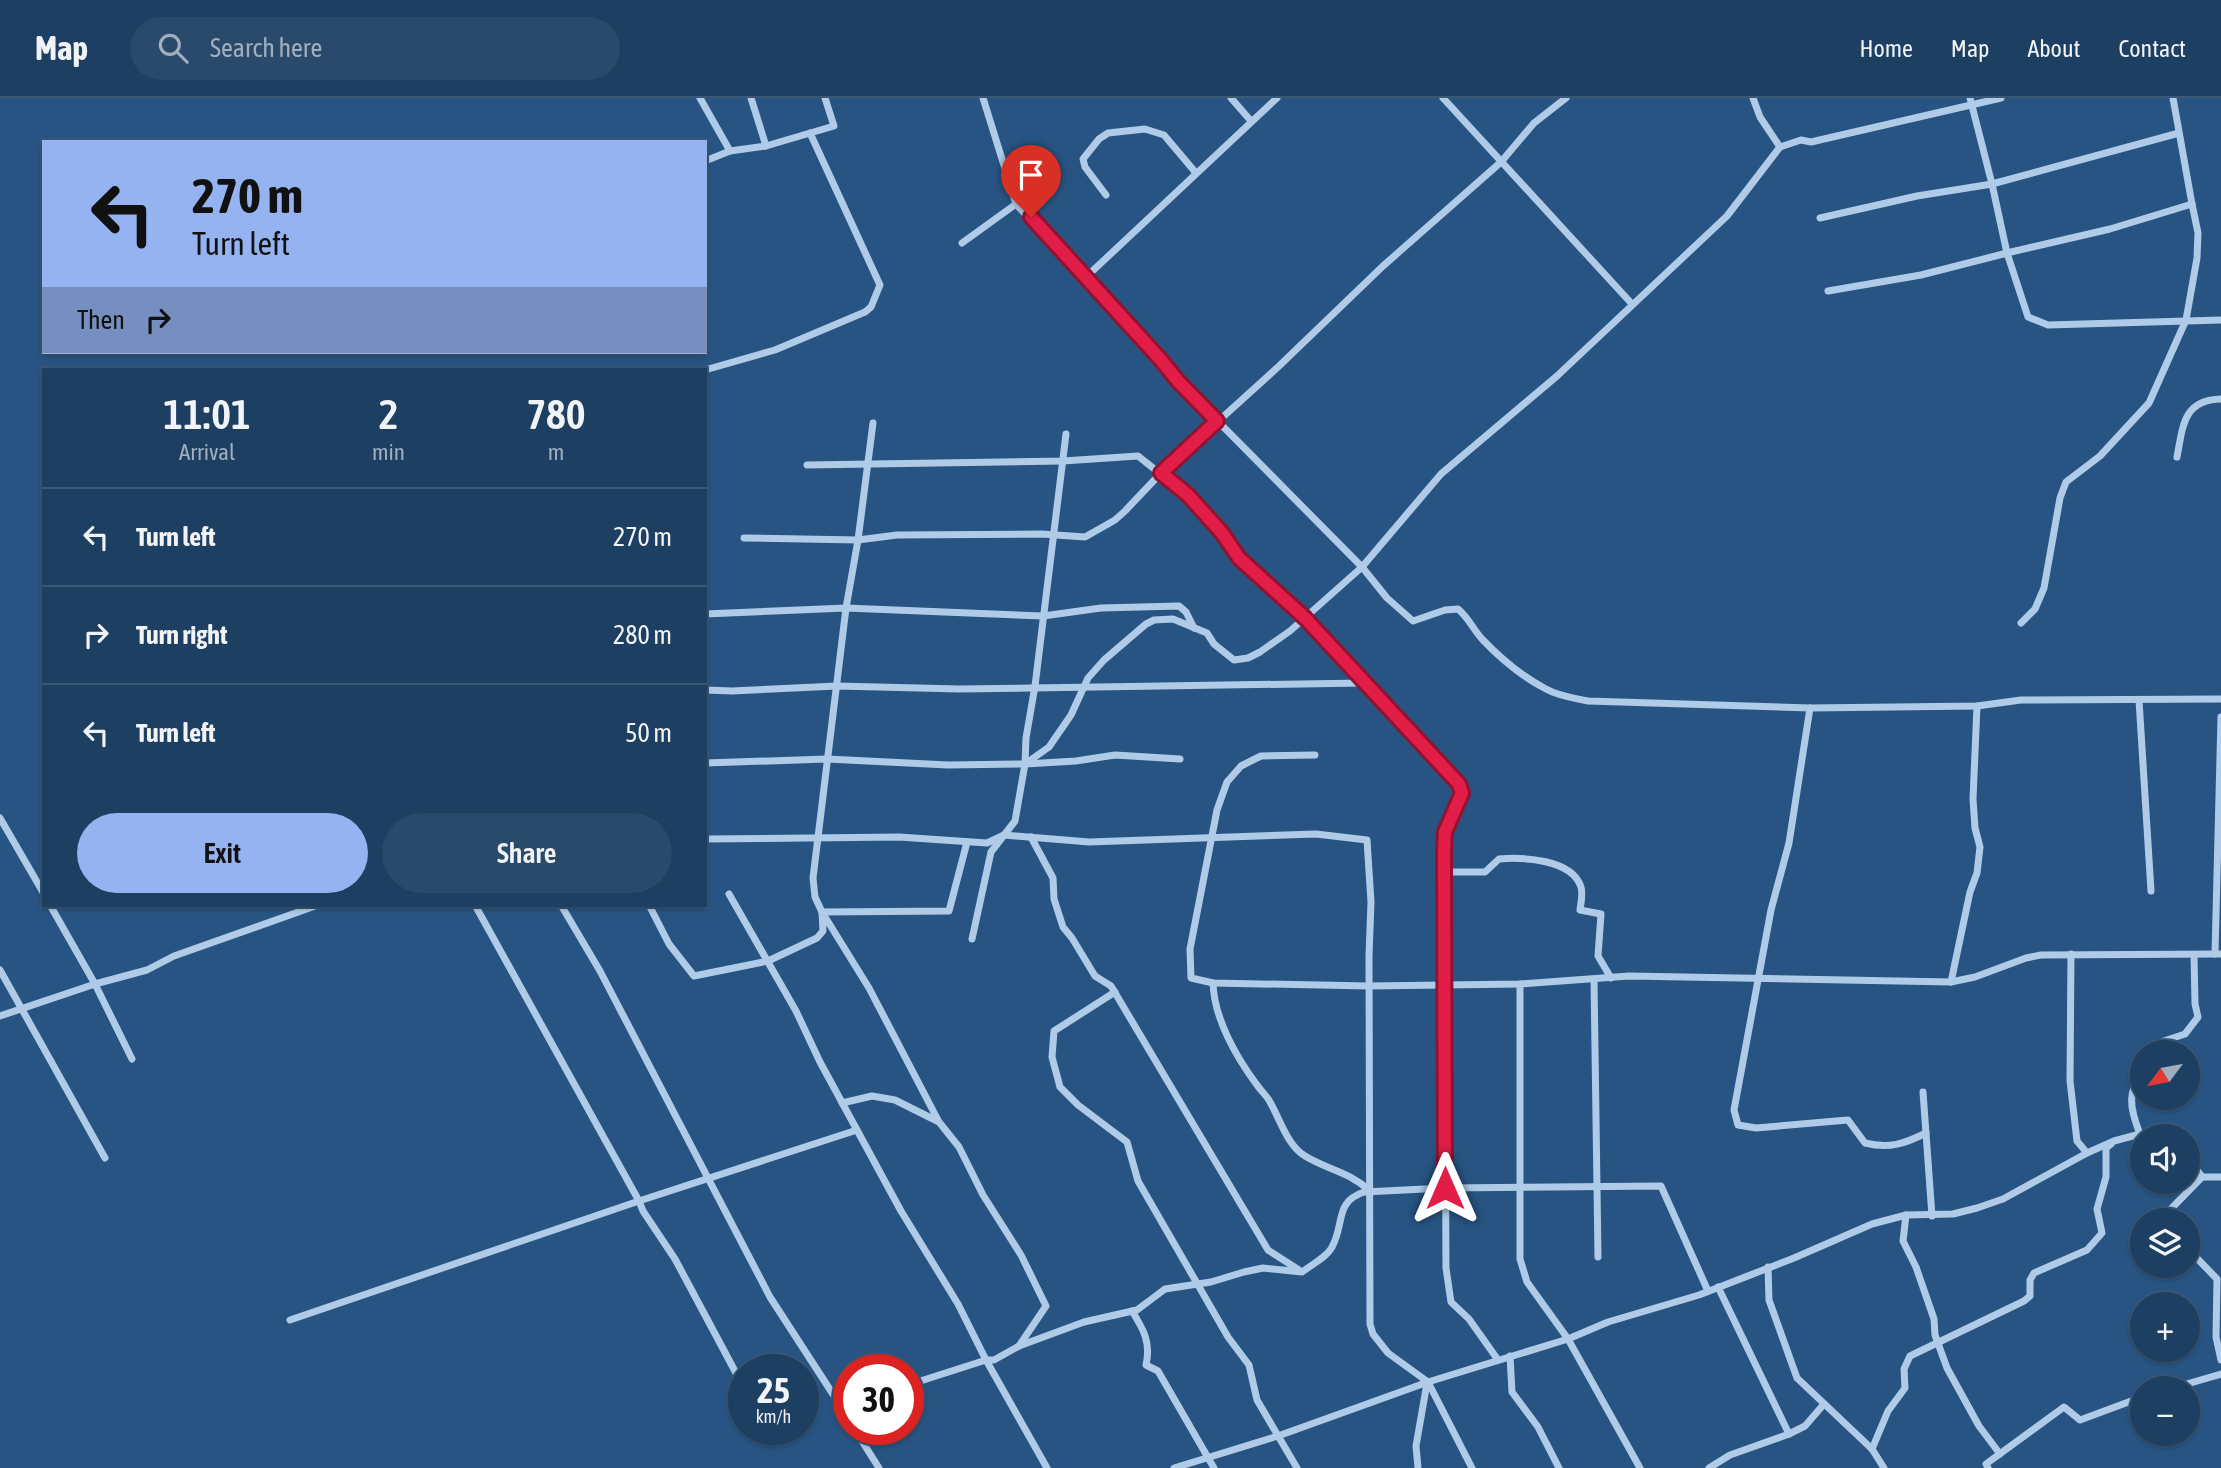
<!DOCTYPE html>
<html lang="en">
<head>
<meta charset="utf-8">
<style>
  :root { --surface:#1d3f62; --page:#2a4a6b; --text:#f1f3f6; --muted:#a0afbe; --line:#3b5877; --accent:#95b2f1 }
  body { margin:0; font-family:"Asap Condensed",sans-serif; background:var(--page); color:var(--text); height:100vh; display:flex; flex-direction:column; font-size:26px; white-space:nowrap }
  * { box-sizing:border-box; margin:0 }
  p { font-size:23px; color:var(--muted) }
  .icon { flex:none; width:38px; height:38px; fill:none; stroke:currentColor; stroke-width:2; stroke-linecap:round; stroke-linejoin:round }
  .map { position:relative; flex:1; overflow:hidden }
  .drawer { position:absolute; left:42px; top:270px; width:665px; height:539px; display:flex; flex-direction:column; background:var(--surface); border-radius:0px; box-shadow:0 2px 5px #0004,0 0 0 2px var(--line) }
  .drawer>* { flex:none }
  .guide { position:absolute; left:42px; top:42px; width:665px; height:214px; border-radius:0px; box-shadow:0 2px 5px #0004,0 0 0 2px var(--line); background:#95b2f1; color:#111; overflow:hidden }
  .needle { width:46px; rotate:238deg }
  .fabs { position:absolute; left:2130px; top:942px; display:grid; gap:14px }
  .fabs a { display:grid; place-items:center; width:70px; height:70px; border-radius:50%; background:var(--surface); box-shadow:0 2px 5px #0004,0 0 0 2px var(--line); font-size:35px }
  .speed { position:absolute; left:728px; top:1256px; display:flex; gap:14px; font-size:35px; font-weight:700; text-align:center }
  .speed>* { display:grid; place-content:center; width:91px; height:91px; border-radius:50%; background:var(--surface); box-shadow:0 2px 5px #0004,0 0 0 2px var(--line); line-height:1 }
  .speed small { font-size:18px; font-weight:400 }
  .speed .limit { border:10px solid #d22; background:#fff; color:#111 }
  .pin { position:absolute; display:grid; place-items:center; width:60px; height:60px; color:#fff; margin:-72px -30px; border-radius:50% 50% 50% 0; rotate:-45deg; box-shadow:0 0 7px #0007 }
  .pin .icon { rotate:45deg }
  .me { position:absolute; width:77px; margin:-38px; rotate:0deg; stroke-linejoin:round; filter:drop-shadow(0 0 5px #0008) }
  .turn { display:flex; align-items:center; gap:24px; height:147px; padding:0 35px; font-size:32px }
  .turn .icon { width:91px; height:91px; stroke-width:2.5 }
  .turn b { display:block; font-size:49px; line-height:60px }
  .then { display:flex; align-items:center; height:66px; padding:0 35px; background:#0003; gap:14px; font-size:26px }
  .eta { display:flex; justify-content:space-evenly; align-items:center; height:119px; text-align:center }
  .eta b { font-size:42px; font-weight:600; line-height:49px }
  .action { display:flex; gap:14px; margin-top:auto; padding:14px 35px }
  .action a { flex:1; height:80px; border-radius:42px; background:var(--accent); color:#111; font-size:28px; font-weight:600; line-height:80px; text-align:center }
  .action a+a { background:var(--page); color:var(--text) }
  ul { padding:0; list-style:none }
  li { display:flex; align-items:center; gap:21px; height:98px; padding:0 35px; border-top:2px solid var(--line) }
  li div { flex:1 }
  li b { display:block; font-size:26px }
  li em { font-style:normal }
  header { display:flex; align-items:center; gap:42px; box-sizing:border-box; height:98px; padding:0 35px; background:var(--surface); border-bottom:2px solid var(--line) }
  header strong { font-size:33px }
  nav { display:flex; gap:38px; margin-inline-start:auto; font-size:24px }
  .search { width:490px; height:63px; background:var(--page); display:flex; align-items:center; gap:18px; box-sizing:border-box; padding:0 24px; border-radius:38px; color:var(--muted); font-size:26px }
  .map>svg:first-child { display:block }
  .lines { fill:none; stroke-linecap:round; stroke-linejoin:round }
  .minor { stroke:#afcbe7; stroke-width:7 }
  .route-casing { stroke:#92132f; stroke-width:18 }
  .route { stroke:#e11d48; stroke-width:12 }
</style>
</head>
<body>
<header>
<strong>Map</strong>
<div class="search"><svg class="icon" aria-label="search" viewBox="0 0 24 24"><circle cx="10" cy="10" r="6"/><path d="M15 15l6 6"/></svg>Search here</div>
<nav><a>Home</a><a>Map</a><a>About</a><a>Contact</a></nav>
</header>
<div class="map">
<svg width="2221" height="1370" viewBox="0 0 2221 1370">
  <rect width="100%" height="100%" fill="#275482"/>
  <g class="lines">
    <g class="minor">
      <polyline points="700,0 730,53"/>
      <polyline points="751,0 766,48"/>
      <polyline points="983,0 1016,106"/>
      <polyline points="1231,0 1251,23"/>
      <polyline points="1443,0 1632,206"/>
      <polyline points="1753,0 1760,19 1780,49"/>
      <polyline points="2173,0 2192,106 2110,131 2007,155 2028,219 2048,227 2221,222"/>
      <polyline points="705,63 730,53 766,48 834,28 825,0"/>
      <polyline points="1106,97 1085,69 1083,61 1099,41 1108,35 1145,31 1164,37 1196,75"/>
      <polyline points="1820,120 1917,98 1992,86 2179,35"/>
      <path d="M962,145l54,-39 145,156 17,21 184,186 25,31 26,23 32,-11 13,-1c10,8 15,20 24,30 18,19 41,38 64,50 12,7 28,9 42,12l222,7 167,-2 44,-6 200,-1"/>
      <polyline points="1085,180 1277,0"/>
      <polyline points="1828,193 1921,177 2007,155 1992,86 1970,0"/>
      <polyline points="705,272 775,252 865,214 871,209 880,187 810,35"/>
      <polyline points="873,325 858,442 846,510 813,780 815,799 822,814 949,813 967,744"/>
      <path d="M2177,359c6,-31 6,-57 44,-58"/>
      <polyline points="807,367 1063,363 1138,358 1187,397 1222,435 1239,460 1305,520 1459,686 1462,695 1445,734 1444,754 1446,1170 1451,1204 1469,1221 1498,1262"/>
      <polyline points="744,440 858,442 897,437 1042,436 1085,439 1115,422 1125,413 1161,375 1278,269 1383,168 1501,64 1534,25 1566,0"/>
      <polyline points="705,516 846,510 1043,518 1101,510 1179,508 1186,514 1194,530"/>
      <polyline points="2021,525 2035,511 2044,490 2060,400 2066,384 2100,358 2149,305 2186,222 2197,160 2198,135 2192,106"/>
      <polyline points="705,592 732,593 837,588 959,591 1365,585"/>
      <polyline points="2139,602 2151,793"/>
      <path d="M1810,610l-21,135 -18,67 -37,200 4,15 18,3 92,-8 17,23c24,6 39,1 61,-10"/>
      <polyline points="1315,657 1261,658 1241,668 1227,684 1217,712 1190,851 1191,880 1213,885 1369,888 1520,886 1629,878 1951,884 1975,879 2026,860 2041,857 2221,856"/>
      <polyline points="705,665 827,661 948,667 1025,666 1076,663 1115,657 1180,661"/>
      <polyline points="1025,666 1026,640 1035,588 1066,336"/>
      <polyline points="0,720 44,796"/>
      <polyline points="1031,739 1053,780 1054,801 1063,829 1072,840 1095,878 1111,888 1268,1152 1299,1172"/>
      <polyline points="705,741 899,739 987,745 1004,737 1089,744 1316,736 1367,742 1371,804 1369,858 1370,1226 1373,1236 1388,1255 1428,1284 1472,1370"/>
      <path d="M1443,774h42l14,-13c24,-2 73,0 82,28 2,7 0,16 -1,23l21,4 -3,42 13,22"/>
      <polyline points="729,796 796,913 820,964 901,1113 958,1206 986,1262 1047,1370"/>
      <polyline points="50,807 95,886 132,961"/>
      <polyline points="561,807 600,873 770,1199 849,1321"/>
      <polyline points="649,807 669,846 694,878 768,863 817,840 823,833 822,814 869,890 939,1024"/>
      <polyline points="972,841 991,754 1015,723 1025,666 1049,649 1071,617 1088,580 1104,562 1146,526 1154,522 1173,521 1207,535 1214,546 1234,562 1248,560 1260,554 1290,533 1362,469 1441,376 1557,278 1727,118 1780,49 1801,42 1811,44 2001,0"/>
      <polyline points="2071,856 2070,983 2077,1043 2087,1055"/>
      <polyline points="2215,856 2221,619"/>
      <polyline points="0,872 105,1060"/>
      <polyline points="1594,882 1598,1159"/>
      <polyline points="1951,884 1970,794 1977,775 1980,749 1975,730 1973,701 1977,608"/>
      <path d="M1213,885c1,35 23,74 44,102 4,6 10,11 13,17 10,17 17,43 35,54 23,14 43,15 65,35"/>
      <polyline points="1520,886 1520,1161 1527,1184 1568,1241 1640,1370"/>
      <polyline points="1115,894 1054,933 1052,959 1060,989 1078,1007 1127,1044 1138,1083 1228,1239 1249,1267 1257,1302 1297,1370"/>
      <polyline points="0,918 95,886 147,872 174,858 318,807"/>
      <polyline points="2151,954 2164,943 2185,936 2198,919 2195,906 2194,857"/>
      <polyline points="1923,994 1932,1118"/>
      <polyline points="842,1005 872,998 895,1002 939,1024 959,1049 983,1097 1021,1157 1046,1208 1019,1248"/>
      <path d="M2140,1036c-12,-30 -11,-39 2,-68"/>
      <polyline points="2202,1079 2221,1079"/>
      <polyline points="1906,1117 1903,1143 1916,1169 1934,1221 1935,1237 1947,1270 1979,1328 2000,1356"/>
      <polyline points="2171,1122 2167,1115 2202,1079 2188,1059"/>
      <polyline points="2188,1151 2217,1181 2216,1239 2221,1262"/>
      <polyline points="1768,1169 1769,1202 1797,1280 1872,1351 1884,1370"/>
      <polyline points="1718,1189 1789,1336"/>
      <path d="M1132,1213c12,19 19,32 14,54l12,6 56,97"/>
      <polyline points="290,1222 639,1103 475,807"/>
      <polyline points="1510,1258 1512,1294 1538,1329 1559,1370"/>
      <path d="M908,1287l78,-25h8l25,-14 65,-24 53,-12 28,-21 46,-7 33,-10 19,-4 39,4c9,-7 25,-15 30,-25 13,-23 2,-45 32,-55l81,-4 216,-2 47,105"/>
      <polyline points="744,1290 675,1161 643,1113 639,1103 857,1032"/>
      <polyline points="2173,1290 2221,1276"/>
      <polyline points="855,1332 879,1370"/>
      <polyline points="1872,1351 1888,1313 1905,1290 1904,1271 1910,1258 2024,1203 2030,1198 2030,1182 2034,1175 2087,1152 2102,1135 2097,1111 2106,1079 2106,1050 2111,1046"/>
      <polyline points="1174,1370 1278,1338 1428,1284 1568,1241 1608,1224 1699,1197 1794,1160 1872,1126 1906,1117 1953,1116 1977,1110 2003,1101 2087,1055 2114,1043 2140,1036 2145,1038"/>
      <polyline points="1418,1370 1416,1348 1427,1285"/>
      <polyline points="1709,1370 1730,1357 1789,1336 1805,1328 1824,1306"/>
      <polyline points="1988,1370 1986,1366 2064,1309 2080,1322 2142,1299"/>
    </g>
  </g>
  <g class="lines">
    <g class="route-casing">
      <polyline id="route" points="1031,119 1161,262 1178,283 1217,323 1161,375 1188,397 1222,435 1239,460 1305,520 1459,686 1462,695 1445,734 1444,754 1445,1090"/>
    </g>
    <use href="#route" class="route"/>
  </g>
</svg>
<div class="fabs">
<a><svg class="needle" viewBox="-14 -14 28 28"><path d="M0-13l5 13h-10z" fill="#e53935"/><path d="M0 13l5-13h-10z" fill="#a0afbe"/></svg></a>
<a><svg class="icon" aria-label="sound" viewBox="0 0 24 24"><path d="M4 9h4l5-4v14l-5-4H4zM17 9q2 3 0 6"/></svg></a>
<a><svg class="icon" aria-label="layers" viewBox="0 0 24 24"><path d="M12 4l9 5-9 5-9-5zM3 14l9 5 9-5"/></svg></a>
<a>+</a>
<a>−</a>
</div>
<div class="speed"><div>25<small>km/h</small></div><div class="limit">30</div></div>
<div class="pin" style="left:1031px;top:119px;background:#d93025"><svg class="icon" aria-label="arrive" viewBox="0 0 24 24"><path d="M6 21V4h12l-3 4 3 4H6"/></svg></div>
<svg class="me" style="left:1445px;top:1090px" viewBox="-20 -20 40 40"><path d="M0-17L14 15 0 8-14 15z" fill="#e11d48" stroke="#fff" stroke-width="4"/></svg>
<div class="guide">
<div class="turn"><svg class="icon" aria-label="left" viewBox="0 0 24 24"><path d="M17 20v-9H6M10 6l-5 5 5 5"/></svg><div><b>270 m</b>Turn left</div></div>
<div class="then">Then<svg class="icon" aria-label="right" viewBox="0 0 24 24"><path d="M7 20v-9h11M14 6l5 5-5 5"/></svg></div>
</div>
<section class="drawer">
<div class="eta">
<div><b>11:01</b><p>Arrival</p></div>
<div><b>2</b><p>min</p></div>
<div><b>780</b><p>m</p></div>
</div>
<ul>
<li><svg class="icon" aria-label="left" viewBox="0 0 24 24"><path d="M17 20v-9H6M10 6l-5 5 5 5"/></svg><div><b>Turn left</b></div><em>270 m</em></li>
<li><svg class="icon" aria-label="right" viewBox="0 0 24 24"><path d="M7 20v-9h11M14 6l5 5-5 5"/></svg><div><b>Turn right</b></div><em>280 m</em></li>
<li><svg class="icon" aria-label="left" viewBox="0 0 24 24"><path d="M17 20v-9H6M10 6l-5 5 5 5"/></svg><div><b>Turn left</b></div><em>50 m</em></li>
</ul>
<div class="action"><a>Exit</a><a>Share</a></div>
</section>
</div>
</body>
</html>
